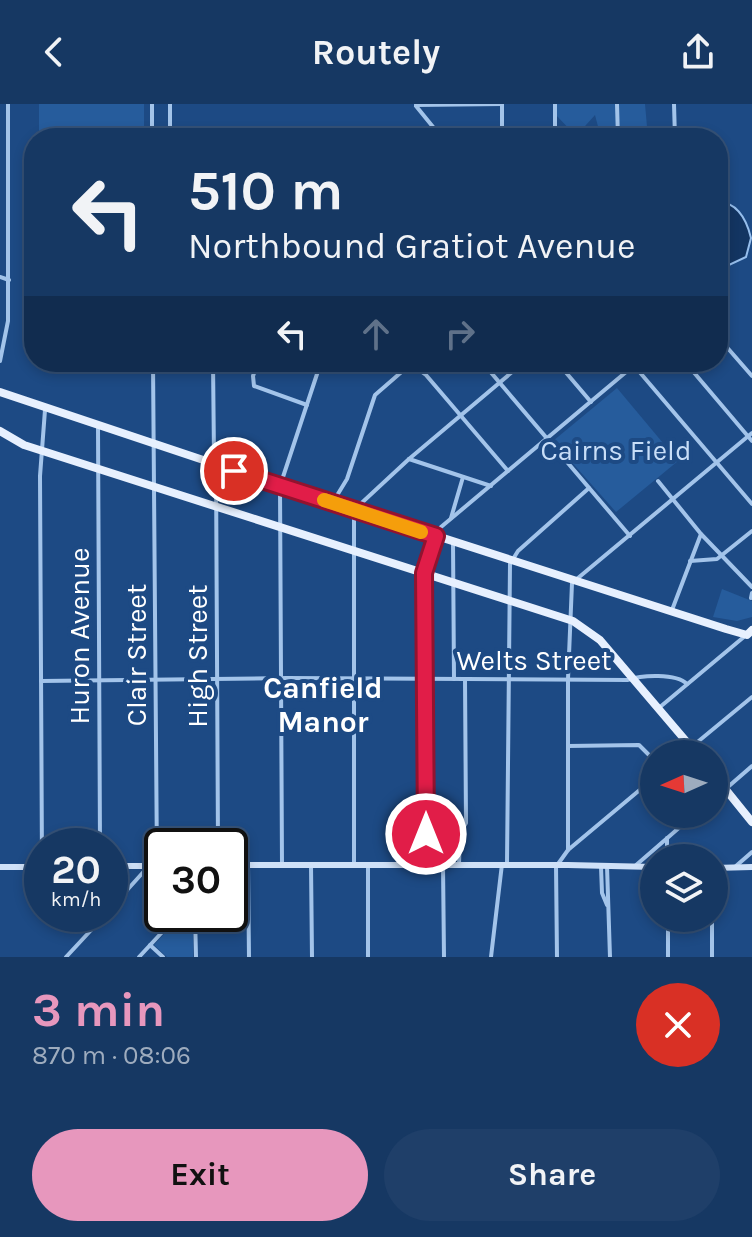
<!DOCTYPE html>
<html lang="en">
<head>
<meta charset="utf-8">
<style>
  :root { --surface:#163863; --page:#1f3f69; --text:#f1f3f6; --muted:#9eacbe; --line:#355278; --accent:#e797bd }
  body { margin:0; font-family:Karla,sans-serif; background:var(--page); color:var(--text); height:100vh; display:flex; flex-direction:column; font-size:30px; white-space:nowrap }
  * { box-sizing:border-box; margin:0 }
  p { font-size:26px; color:var(--muted) }
  .icon { flex:none; width:44px; height:44px; fill:none; stroke:currentColor; stroke-width:2; stroke-linecap:round; stroke-linejoin:round }
  .map { position:relative; height:853px; overflow:hidden }
  .side { display:flex; flex-direction:column; background:var(--surface); flex:1 }
  .side>* { flex:none }
  .hud { position:absolute; left:24px; top:24px; width:704px; height:244px; border-radius:32px; box-shadow:0 4px 12px #0003,0 0 0 2px var(--line); background:#163863; color:var(--text); overflow:hidden }
  .needle { width:52px; rotate:267deg }
  .controls { position:absolute; left:640px; top:636px; display:grid; gap:16px }
  .controls a { display:grid; place-items:center; width:88px; height:88px; border-radius:50%; background:var(--surface); box-shadow:0 4px 12px #0003,0 0 0 2px var(--line); font-size:40px }
  .speed { position:absolute; left:24px; top:724px; display:flex; gap:16px; font-size:40px; font-weight:700; text-align:center }
  .speed>* { display:grid; place-content:center; width:104px; height:104px; border-radius:50%; background:var(--surface); box-shadow:0 4px 12px #0003,0 0 0 2px var(--line); line-height:1 }
  .speed small { font-size:20px; font-weight:400 }
  .speed .limit { border:4px solid #111; border-radius:12px; background:#fff; color:#111 }
  .pin { position:absolute; display:grid; place-items:center; width:68px; height:68px; color:#fff; margin:-34px; border:4px solid #fff; border-radius:50%; box-shadow:0 2px 8px #0007 }
  .me { position:absolute; width:88px; margin:-44px; rotate:0deg; stroke-linejoin:round; filter:drop-shadow(0 0 6px #0008) }
  .turn { display:flex; align-items:center; gap:28px; height:168px; padding:0 32px; font-size:36px }
  .turn .icon { width:104px; height:104px; stroke-width:2.5 }
  .turn b { display:block; font-size:56px; line-height:68px }
  .lanes { display:flex; align-items:center; height:76px; padding:0 32px; background:#0003; justify-content:center; gap:40px; direction:ltr }
  .lanes .off { opacity:.35 }
  .round { display:grid; place-items:center; flex:none; width:84px; height:84px; border-radius:42px; background:var(--page) }
  .head { display:flex; align-items:center; justify-content:space-between; height:136px; padding:0 32px }
  h1 { font-size:48px; font-weight:700; line-height:60px; color:var(--accent) }
  .button { display:flex; gap:16px; margin-top:auto; padding:16px 32px }
  .button a { flex:1; height:92px; border-radius:48px; background:var(--accent); color:#111; font-size:32px; font-weight:700; line-height:92px; text-align:center }
  .button a+a { background:var(--page); color:var(--text) }
  header { display:flex; justify-content:space-between; align-items:center; height:104px; padding:0 32px; background:var(--surface); font-size:36px; font-weight:700 }
  .map>svg:first-child { display:block }
  .green { fill:#265c9c }
  .water { fill:#133562; stroke:#96beec; stroke-width:2 }
  .lines { fill:none; stroke-linecap:round; stroke-linejoin:round }
  .street { stroke:#a3c4ea; stroke-width:4 }
  .secondary { stroke:#cfe1f8; stroke-width:6 }
  .primary { stroke:#e7f0fe; stroke-width:8 }
  .route-casing { stroke:#92132f; stroke-width:20 }
  .route { stroke:#e11d48; stroke-width:14 }
  .slow { stroke:#f59e0b; stroke-width:14 }
  .labels { text-anchor:middle; dominant-baseline:central; stroke-width:8; stroke-linejoin:round; paint-order:stroke }
  .park-label { font-size:28px; fill:#c8def8; stroke:#1d4a84 }
  .street-label { font-size:28px; fill:#fff; stroke:#1d4a84 }
  .neighbourhood-label { font-size:30px; font-weight:bold; fill:#fff; stroke:#1d4a84 }
</style>
</head>
<body>
<header><svg class="icon" aria-label="back" viewBox="0 0 24 24"><path d="M15 5l-7 7 7 7"/></svg>Routely<svg class="icon" aria-label="share" viewBox="0 0 24 24"><path d="M12 15V3M7 8l5-5 5 5M5 13v7h14v-7"/></svg></header>
<div class="map">
<svg width="752" height="853" viewBox="0 0 752 853">
  <rect width="100%" height="100%" fill="#1d4a84"/>
  <g class="green">
    <rect x="39" y="0" width="105" height="34"/>
    <polygon points="557,0 645,0 648,34 601,34 595,11 576,32 555,10"/>
    <polygon points="617,284 678,357 616,408 553,337"/>
    <polygon points="722,485 752,497 752,513 737,517 713,513"/>
    <polygon points="182,810 193,810 193,853 167,853 154,841"/>
  </g>
  <path class="water" d="M718,97c20,2 29,20 33,37l-5,19 -17,8 -11,-1z"/>
  <g class="lines">
    <g class="street">
      <polyline points="170,0 170,34"/>
      <polyline points="555,0 555,34"/>
      <polyline points="617,0 618,34"/>
      <polyline points="674,0 675,34"/>
      <polyline points="416,1 502,0"/>
      <polyline points="416,2 442,34"/>
      <polyline points="152,34 152,0"/>
      <polyline points="502,34 502,0"/>
      <polyline points="0,173 9,176"/>
      <polyline points="718,190 719,189"/>
      <polyline points="718,233 752,272"/>
      <polyline points="0,257 8,217 8,0"/>
      <polyline points="153,258 157,762"/>
      <polyline points="213,258 214,353 216,361 218,742"/>
      <polyline points="258,258 253,272 254,282 307,301"/>
      <polyline points="408,258 426,271 508,367"/>
      <polyline points="482,258 630,432"/>
      <polyline points="557,258 591,298"/>
      <polyline points="631,258 752,400"/>
      <polyline points="685,258 752,337"/>
      <polyline points="98,322 100,742"/>
      <polyline points="409,355 491,382"/>
      <polyline points="658,377 701,430 752,483"/>
      <polyline points="333,398 347,375 375,291 413,258"/>
      <polyline points="451,414 463,373"/>
      <polyline points="453,438 454,575"/>
      <polyline points="690,457 717,455 752,427"/>
      <polyline points="751,494 752,489"/>
      <polyline points="672,506 701,430"/>
      <path d="M41,577l246,-3 341,2c13,-5 48,-7 59,4"/>
      <polyline points="660,603 745,532"/>
      <polyline points="568,642 639,641 654,656"/>
      <polyline points="683,650 752,593"/>
      <polyline points="714,695 752,662"/>
      <polyline points="667,734 667,754"/>
      <polyline points="568,746 568,575 572,479 752,329"/>
      <polyline points="459,760 460,729 466,719 465,575"/>
      <polyline points="507,760 510,460 518,447 589,384"/>
      <polyline points="558,760 568,746 654,674"/>
      <polyline points="248,761 249,853"/>
      <polyline points="282,761 280,382 321,258"/>
      <polyline points="311,761 312,853"/>
      <polyline points="354,761 354,406 409,355 524,258"/>
      <polyline points="368,761 368,853"/>
      <polyline points="426,761 424,469 436,432 441,423 638,258"/>
      <polyline points="443,761 444,853"/>
      <polyline points="556,761 557,853"/>
      <polyline points="607,762 610,853"/>
      <polyline points="635,762 695,710"/>
      <polyline points="736,762 752,748"/>
      <polyline points="42,763 40,372 45,306"/>
      <polyline points="601,763 602,789 607,801"/>
      <polyline points="110,805 147,764"/>
      <polyline points="195,810 196,853"/>
      <polyline points="668,814 668,853"/>
      <polyline points="712,814 712,853"/>
      <polyline points="150,841 163,853"/>
      <polyline points="66,853 106,810"/>
      <polyline points="139,853 179,810"/>
      <polyline points="491,853 502,760"/>
    </g>
    <g class="secondary">
      <polyline points="230,761 568,761 654,763"/>
      <polyline points="110,762 162,762"/>
      <polyline points="0,763 42,763"/>
      <polyline points="714,764 752,763"/>
    </g>
    <g class="primary">
      <polyline points="0,288 272,379 726,525 747,531 752,526"/>
      <polyline points="0,327 24,341 573,517 600,536 697,650"/>
      <polyline points="714,671 752,718"/>
    </g>
  </g>
  <g class="lines">
    <g class="route-casing">
      <polyline id="route" points="234,367 436,432 424,469 426,730"/>
    </g>
    <use href="#route" class="route"/>
    <polyline class="slow" points="324,396 421,428"/>
  </g>
  <g class="labels">
    <g class="park-label">
      <text x="616" y="346">Cairns Field</text>
    </g>
    <g class="street-label">
      <text transform="translate(79 532) rotate(-90)">Huron Avenue</text>
      <text transform="translate(136 551) rotate(-90)">Clair Street</text>
      <text transform="translate(197 552) rotate(-90)">High Street</text>
      <text x="534" y="556">Welts Street</text>
    </g>
    <g class="neighbourhood-label">
      <text x="323" y="584">Canfield<tspan x="323" dy="34">Manor</tspan></text>
    </g>
  </g>
</svg>
<div class="controls">
<a><svg class="needle" viewBox="-14 -14 28 28"><path d="M0-13l5 13h-10z" fill="#e53935"/><path d="M0 13l5-13h-10z" fill="#9eacbe"/></svg></a>
<a><svg class="icon" aria-label="layers" viewBox="0 0 24 24"><path d="M12 4l9 5-9 5-9-5zM3 14l9 5 9-5"/></svg></a>
</div>
<div class="speed"><div>20<small>km/h</small></div><div class="limit">30</div></div>
<div class="pin" style="left:234px;top:367px;background:#d93025"><svg class="icon" aria-label="arrive" viewBox="0 0 24 24"><path d="M6 21V4h12l-3 4 3 4H6"/></svg></div>
<svg class="me" style="left:426px;top:730px" viewBox="-20 -20 40 40"><circle r="17" fill="#e11d48" stroke="#fff" stroke-width="3"/><path d="M0-11L8 9 0 5-8 9z" fill="#fff"/></svg>
<div class="hud">
<div class="turn"><svg class="icon" aria-label="left" viewBox="0 0 24 24"><path d="M17 20v-9H6M10 6l-5 5 5 5"/></svg><div><b>510 m</b>Northbound Gratiot Avenue</div></div>
<div class="lanes"><svg class="icon" aria-label="left" viewBox="0 0 24 24"><path d="M17 20v-9H6M10 6l-5 5 5 5"/></svg><svg class="icon off" aria-label="ahead" viewBox="0 0 24 24"><path d="M12 20V5M6 11l6-6 6 6"/></svg><svg class="icon off" aria-label="right" viewBox="0 0 24 24"><path d="M7 20v-9h11M14 6l5 5-5 5"/></svg></div>
</div>
</div>
<section class="side">
<div class="head"><div><h1>3 min</h1><p>870 m · 08:06</p></div><a class="round" style="background:#d93025;color:#fff"><svg class="icon" aria-label="close" viewBox="0 0 24 24"><path d="M6 6l12 12M18 6L6 18"/></svg></a></div>
<div class="button"><a>Exit</a><a>Share</a></div>
</section>
</body>
</html>
